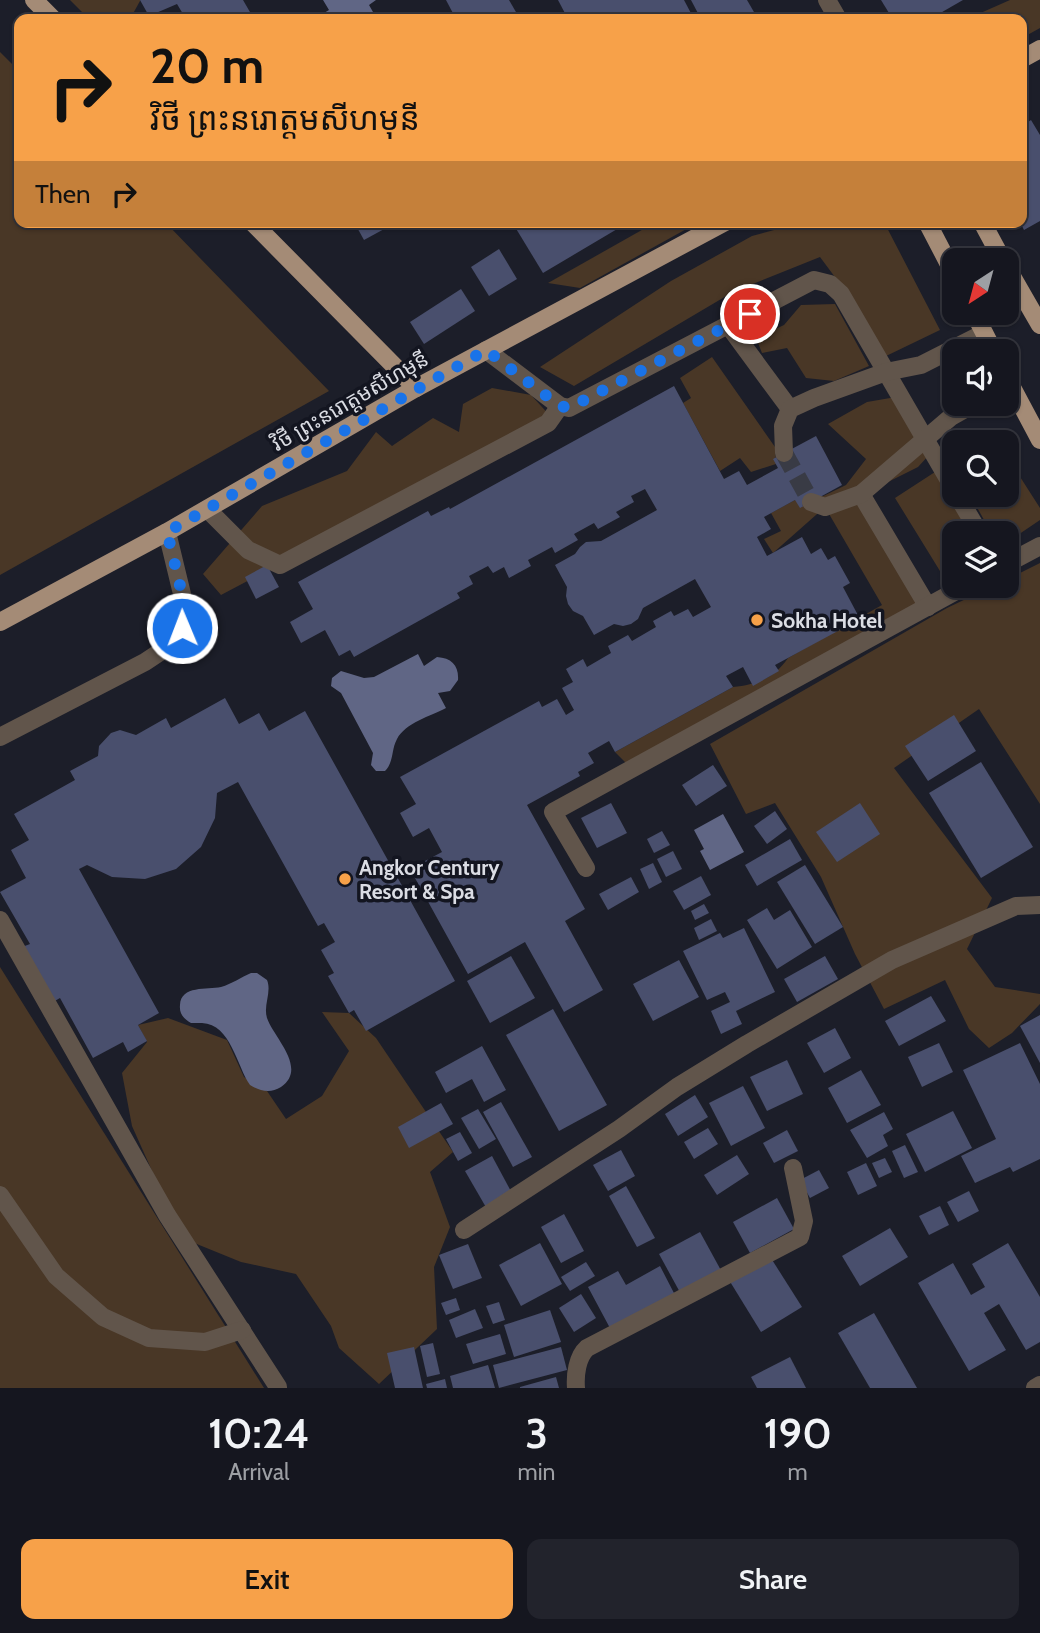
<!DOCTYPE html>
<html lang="en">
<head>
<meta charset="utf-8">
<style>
  :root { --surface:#15161f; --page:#22232c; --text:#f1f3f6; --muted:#9d9fa4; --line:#34353d; --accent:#f7a149 }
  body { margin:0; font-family:Cabin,"Noto Sans Khmer",sans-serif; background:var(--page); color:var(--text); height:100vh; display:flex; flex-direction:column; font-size:26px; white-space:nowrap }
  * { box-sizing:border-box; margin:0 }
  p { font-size:23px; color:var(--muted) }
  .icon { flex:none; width:38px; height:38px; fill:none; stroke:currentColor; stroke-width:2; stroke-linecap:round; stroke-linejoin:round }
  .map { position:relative; height:1388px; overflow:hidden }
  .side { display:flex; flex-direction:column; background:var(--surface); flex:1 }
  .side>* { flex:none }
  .banner { position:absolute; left:14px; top:14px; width:1013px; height:214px; border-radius:14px; box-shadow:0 2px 5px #0004,0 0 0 2px var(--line); background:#f7a149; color:#111; overflow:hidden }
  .needle { width:46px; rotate:216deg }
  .controls { position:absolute; left:942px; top:248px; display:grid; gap:14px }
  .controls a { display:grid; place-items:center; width:77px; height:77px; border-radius:14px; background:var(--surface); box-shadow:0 2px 5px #0004,0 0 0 2px var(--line); font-size:35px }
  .pin { position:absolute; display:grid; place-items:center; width:60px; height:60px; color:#fff; margin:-30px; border:4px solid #fff; border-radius:50%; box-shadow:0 2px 7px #0007 }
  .me { position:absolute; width:77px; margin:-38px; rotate:359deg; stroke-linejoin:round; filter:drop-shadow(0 0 5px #0008) }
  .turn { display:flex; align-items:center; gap:24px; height:147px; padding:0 21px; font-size:32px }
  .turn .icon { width:91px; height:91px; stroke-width:2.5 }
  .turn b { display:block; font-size:49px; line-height:60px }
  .then { display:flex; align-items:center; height:66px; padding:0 21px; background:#0003; gap:14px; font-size:26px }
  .eta { display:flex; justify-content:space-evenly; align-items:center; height:119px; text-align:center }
  .eta b { font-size:42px; font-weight:600; line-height:49px }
  .cta { display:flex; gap:14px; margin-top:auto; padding:14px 21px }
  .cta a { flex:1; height:80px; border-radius:14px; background:var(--accent); color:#111; font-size:28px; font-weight:600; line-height:80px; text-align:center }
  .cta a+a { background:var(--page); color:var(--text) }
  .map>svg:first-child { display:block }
  .green { fill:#493726 }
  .water { fill:#606685 }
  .building { fill:#494f6d }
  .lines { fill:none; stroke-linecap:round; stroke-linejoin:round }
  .minor-tunnel { stroke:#393b45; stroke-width:18; stroke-dasharray:18 9; stroke-linecap:butt }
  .minor { stroke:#61554b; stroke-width:18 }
  .major { stroke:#a48b76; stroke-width:18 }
  .route { stroke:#1a73e8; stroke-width:12; stroke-dasharray:0 21.6 }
  .poi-dot { fill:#f7a149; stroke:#131520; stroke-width:2.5 }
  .labels { text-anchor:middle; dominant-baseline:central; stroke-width:7; stroke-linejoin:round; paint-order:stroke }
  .street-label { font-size:21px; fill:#dbdde4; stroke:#131520 }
  .poi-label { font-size:21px; font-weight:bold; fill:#dbdde4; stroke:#131520; text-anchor:start }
</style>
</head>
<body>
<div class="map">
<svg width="1040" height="1388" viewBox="0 0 1040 1388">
  <rect width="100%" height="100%" fill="#1c1e29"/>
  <g class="green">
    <polygon points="70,0 140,0 140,1 130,19 89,19"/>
    <polygon points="1010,0 1040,0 1040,28 1022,38 1022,19 967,19"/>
    <polygon points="0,52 19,71 19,222 165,222 329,391 0,575"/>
    <polygon points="656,222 699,222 580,288 548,283"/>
    <polygon points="804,222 884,222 940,330 884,357 855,304 820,257 733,292 574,386 540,367 671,281 752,236"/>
    <polygon points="835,304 869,366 834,381 806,378 787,348 762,353 756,338 784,325 801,305"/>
    <polygon points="712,357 775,447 776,464 751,472 740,458 720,471 683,403 691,398 680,378"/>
    <polygon points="492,388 531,395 553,419 221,595 203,574 262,506 347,471 376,432 392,446 433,418 459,432 463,404"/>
    <path d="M896,397l34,57 -12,13 -30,15 -23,18 60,102 -293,167 -17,-17 118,-65c24,-2 41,-9 55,-29l94,-53 -57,-98 -52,46 -9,-14 17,-8 -10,-18 24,-13 16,2 35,-17 20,-26 -38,-35 39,-22z"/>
    <polygon points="1006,455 1040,508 1040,520 1006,543 1006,534 992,534 970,495 1006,495"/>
    <polygon points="935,472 973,534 954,534 954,581 948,584 895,498"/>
    <polygon points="1040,563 1040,804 979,709 894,768 992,898 967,949 995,987 1040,994 1040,1004 1012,1033 989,1048 969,1029 945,980 884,1009 855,954 821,877 775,803 746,814 710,744 947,608 993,586 1006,586 1006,580"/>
    <polygon points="0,967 264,1388 0,1388"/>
    <polygon points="322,1012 349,1013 376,1038 453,1152 430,1172 450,1227 434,1267 437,1329 379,1384 339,1348 331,1326 296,1274 241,1262 182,1238 132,1126 122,1073 147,1042 138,1025 168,1018 227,1040 244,1077 267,1091 286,1119 322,1096 349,1051"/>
  </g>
  <g class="water">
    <polygon points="323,0 376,0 369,5 377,19 327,19 324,13 329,10"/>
    <path d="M418,654l6,12 13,-9c15,1 22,9 21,23l-8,11 -12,2 8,15c-15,8 -41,15 -49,31 -6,11 -3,23 -12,32h-9l-5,-6 2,-12 -32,-60 -10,-7 1,-8 9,-7 23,7 10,-1z"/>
    <polygon points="723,814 744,852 710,870 700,851 704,849 694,830"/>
    <path d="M251,973h6l10,7c5,12 -4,25 0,38 7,20 41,50 14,69 -11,7 -21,4 -31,-2 -13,-18 -19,-61 -48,-62 -4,0 -8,0 -11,0 -7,-4 -12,-9 -11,-18 1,-20 27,-15 41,-18 11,-3 20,-10 30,-14z"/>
  </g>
  <g class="building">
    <polygon points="140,0 243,0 254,19 186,19 177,4 149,16"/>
    <polygon points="446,0 509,0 520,19 456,19"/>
    <polygon points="558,0 684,0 694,19 568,19"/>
    <polygon points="691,0 747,0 758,19 701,19"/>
    <polygon points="881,0 963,0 930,19 889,13"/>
    <polygon points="1031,120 1040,135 1040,221 1024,230 1020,222 1022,222 1022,126"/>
    <polygon points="354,222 397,222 364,240"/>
    <polygon points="512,222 629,222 543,273"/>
    <polygon points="499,249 517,279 489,296 471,267"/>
    <polygon points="461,289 475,311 424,344 410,322"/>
    <polygon points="674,386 724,479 739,471 747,485 778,468 773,459 816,436 842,485 800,508 795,500 764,517 771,529 757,537 767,556 802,537 811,554 821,548 828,560 835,556 850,583 843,587 860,619 775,665 779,671 753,686 743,667 726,676 733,687 615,752 609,741 588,753 594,763 578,772 580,776 527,805 585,909 565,921 603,990 564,1012 525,942 468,974 410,869 442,852 429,828 413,837 400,813 416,804 400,777 539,701 542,707 557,699 566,715 574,710 562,688 573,682 566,669 583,659 587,667 611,653 608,646 628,635 632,641 656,627 653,621 671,611 674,616 688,609 693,617 711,607 695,579 643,608 638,619 631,624 623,626 614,624 594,635 583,616 573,611 568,604 566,596 567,587 555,565 575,554 580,547 586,542 601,541 657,510 645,489 631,496 634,502 616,512 620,517 598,529 594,523 574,534 578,540 555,553 552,547 528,560 531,566 509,578 504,567 493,573 488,566 469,576 473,584 457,593 460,598 354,657 350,650 339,656 325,630 301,643 290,622 313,609 298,582 428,511 431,516 449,507 450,509"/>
    <polygon points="267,565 279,587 256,599 245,577"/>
    <polygon points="225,698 239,724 259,713 269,731 305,711 455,981 366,1031 354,1010 349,1013 328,976 334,973 321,950 335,942 324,923 318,926 238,782 217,793 215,818 201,847 176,869 145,879 112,877 87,865 79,869 159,1013 138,1025 147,1041 128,1052 123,1042 93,1058 60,998 53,1002 22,947 30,944 0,892 26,878 11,850 29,840 14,814 75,780 70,771 98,756 99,746 111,733 120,730 136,735 166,718 171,728"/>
    <polygon points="954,715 976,751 928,781 905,746"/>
    <polygon points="981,762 1033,847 981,878 929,793"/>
    <polygon points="713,765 727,786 696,806 682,785"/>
    <polygon points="611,803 627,833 597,848 581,818"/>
    <polygon points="860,803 880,834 837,862 816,832"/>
    <polygon points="775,811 787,829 767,844 754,826"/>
    <polygon points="662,831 670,845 654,853 647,839"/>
    <polygon points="790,839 802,860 757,886 745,865"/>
    <polygon points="673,851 682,869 666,877 657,859"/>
    <polygon points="653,863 662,882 649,889 640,869"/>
    <polygon points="805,865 843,927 815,944 777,882"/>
    <polygon points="701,876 711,895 684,910 673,891"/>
    <polygon points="631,877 639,892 608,910 599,894"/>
    <polygon points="704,904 709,913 695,920 691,911"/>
    <polygon points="767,908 774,920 790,910 812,947 777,969 747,920"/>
    <polygon points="711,919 717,931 699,940 694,928"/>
    <polygon points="744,928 775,992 736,1011 742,1024 721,1034 711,1011 730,1002 725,992 707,1000 683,951 720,933 723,938"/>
    <polygon points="511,956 535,998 490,1023 467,981"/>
    <polygon points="825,956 838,979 797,1002 784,979"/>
    <polygon points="679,960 699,997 653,1021 633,984"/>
    <polygon points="931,996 946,1021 899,1046 885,1021"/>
    <polygon points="553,1009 607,1105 559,1131 506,1035"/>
    <polygon points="1040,1015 1040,1063 1020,1026"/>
    <polygon points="835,1028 851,1058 824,1073 807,1043"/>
    <polygon points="939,1043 953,1072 922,1087 908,1057"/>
    <polygon points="1020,1043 1040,1084 1040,1159 1013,1172 1010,1167 975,1183 961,1156 996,1139 963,1070"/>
    <polygon points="482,1046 506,1090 484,1102 472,1079 446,1093 435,1072"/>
    <polygon points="787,1060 803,1094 767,1111 750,1077"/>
    <polygon points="861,1070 881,1105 847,1123 828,1088"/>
    <polygon points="743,1086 765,1128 731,1146 709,1103"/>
    <polygon points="695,1095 708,1117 678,1136 665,1114"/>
    <polygon points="501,1102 532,1157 513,1167 483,1112"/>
    <polygon points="441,1103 453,1124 409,1148 398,1127"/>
    <polygon points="478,1109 496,1139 479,1149 461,1118"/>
    <polygon points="953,1111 972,1148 925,1172 906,1134"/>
    <polygon points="884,1112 893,1129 883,1135 888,1146 867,1158 850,1130"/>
    <polygon points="708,1128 718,1144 694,1159 684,1142"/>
    <polygon points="787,1130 798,1151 774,1163 763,1143"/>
    <polygon points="460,1132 472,1153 458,1161 446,1139"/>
    <polygon points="905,1145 918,1172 904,1178 892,1151"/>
    <polygon points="621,1150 635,1176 608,1191 593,1165"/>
    <polygon points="737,1155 749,1174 717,1195 704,1175"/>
    <polygon points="492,1156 513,1195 487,1209 465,1171"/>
    <polygon points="885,1158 892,1172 879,1178 872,1163"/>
    <polygon points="866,1163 877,1186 858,1195 847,1172"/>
    <polygon points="819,1170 829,1188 810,1198 800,1180"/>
    <polygon points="626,1186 655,1238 637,1247 609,1196"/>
    <polygon points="969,1191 979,1211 958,1222 947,1202"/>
    <polygon points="777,1198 794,1229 750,1253 733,1222"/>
    <polygon points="940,1206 949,1225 929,1235 919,1216"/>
    <polygon points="564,1214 584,1251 561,1263 541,1227"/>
    <polygon points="890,1228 908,1257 860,1286 842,1256"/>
    <polygon points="700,1232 723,1274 682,1296 659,1254"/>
    <polygon points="540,1243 562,1284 521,1306 499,1265"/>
    <polygon points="1008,1243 1040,1297 1040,1342 1026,1350 999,1304 984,1313 1006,1350 969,1371 918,1283 953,1263 971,1295 985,1287 972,1264"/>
    <polygon points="468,1244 482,1278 453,1289 439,1255"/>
    <polygon points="769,1255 802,1307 761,1332 729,1280"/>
    <polygon points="586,1262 595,1276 570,1291 561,1277"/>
    <polygon points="660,1266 675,1295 611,1330 588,1287 618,1271 626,1285"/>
    <polygon points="581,1294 596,1318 574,1332 559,1308"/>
    <polygon points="456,1298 460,1310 446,1315 441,1303"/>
    <polygon points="499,1302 505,1320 493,1324 486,1306"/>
    <polygon points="475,1309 483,1328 456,1338 449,1320"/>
    <polygon points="550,1310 561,1342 514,1357 504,1325"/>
    <polygon points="874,1313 917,1388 870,1388 838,1333"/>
    <polygon points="500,1334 506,1354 473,1364 466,1344"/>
    <polygon points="433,1343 440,1374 427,1377 420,1346"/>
    <polygon points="414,1347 423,1388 395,1388 387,1353"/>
    <polygon points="561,1347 567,1370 499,1388 493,1365"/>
    <polygon points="790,1357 806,1388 757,1388 751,1377"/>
    <polygon points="488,1365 495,1388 453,1388 450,1376"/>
    <polygon points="556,1377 559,1388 520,1388 520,1387"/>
    <polygon points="445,1379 447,1388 427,1388 426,1384"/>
  </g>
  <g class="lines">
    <polyline class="minor-tunnel" points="784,453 811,502"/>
    <g class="minor">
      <polyline points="827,0 838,19"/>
      <polyline points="728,325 790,409"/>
      <polyline points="486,350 560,406 569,408 814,280 830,284 841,294 954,489"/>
      <polyline points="784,453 783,426 790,409 814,398 886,372 921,365 984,333"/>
      <polyline points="861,494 928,607"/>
      <polyline points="957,495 980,534"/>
      <polyline points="811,502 825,507 861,494 951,417 974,404"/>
      <polyline points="207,509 248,550 280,565 548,423 560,406"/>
      <polyline points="1006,564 1040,546"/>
      <polyline points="0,737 145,662 175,642 182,628 182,594 167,532"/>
      <polyline points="586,868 553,812 965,586"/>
      <polyline points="0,920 167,1215 278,1387"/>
      <polyline points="0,1195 56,1276 103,1317 149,1338 205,1342 242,1330"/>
      <polyline points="464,1230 619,1129 677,1087 747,1044 892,960 1016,906 1040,905"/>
      <path d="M576,1388c-1,-13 1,-31 11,-40l213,-111 4,-16 -11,-53"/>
      <polyline points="1035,1388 1040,1385"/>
    </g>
    <g class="major">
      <polyline points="34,0 53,19"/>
      <polyline points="1022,59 1040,49"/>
      <polyline points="252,222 416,388"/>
      <polyline points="927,222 954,274"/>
      <polyline points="982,222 1003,261"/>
      <polyline points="1006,266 1040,325"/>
      <polyline points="974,313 994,352"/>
      <polyline points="1006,376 1040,440"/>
      <polyline points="0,622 167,532 416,388 725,222"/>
    </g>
  </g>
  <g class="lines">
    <polyline class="route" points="182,628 182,594 167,532 486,350 560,406 569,408 750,314"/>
  </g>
  <g class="poi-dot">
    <circle cx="757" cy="620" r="7"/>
    <circle cx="345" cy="879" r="7"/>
  </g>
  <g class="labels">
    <g class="street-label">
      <text transform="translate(350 401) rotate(-30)">វិថី ព្រះនរោត្ដមសីហមុនី</text>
    </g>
    <g class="poi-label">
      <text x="771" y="620">Sokha Hotel</text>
      <text x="359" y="867">Angkor Century<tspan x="359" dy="24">Resort &amp; Spa</tspan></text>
    </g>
  </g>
</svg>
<div class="controls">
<a><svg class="needle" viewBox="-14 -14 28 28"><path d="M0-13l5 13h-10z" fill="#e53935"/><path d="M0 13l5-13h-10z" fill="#9d9fa4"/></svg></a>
<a><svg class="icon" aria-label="sound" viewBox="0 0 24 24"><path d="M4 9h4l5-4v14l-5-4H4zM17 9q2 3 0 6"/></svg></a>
<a><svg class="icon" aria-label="search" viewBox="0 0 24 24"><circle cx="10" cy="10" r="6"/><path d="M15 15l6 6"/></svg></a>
<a><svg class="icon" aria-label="layers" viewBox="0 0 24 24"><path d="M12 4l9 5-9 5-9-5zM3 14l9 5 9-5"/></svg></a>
</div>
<div class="pin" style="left:750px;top:314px;background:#d93025"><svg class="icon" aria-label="arrive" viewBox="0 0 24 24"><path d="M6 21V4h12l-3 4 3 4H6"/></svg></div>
<svg class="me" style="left:182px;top:628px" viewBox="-20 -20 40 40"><circle r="17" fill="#1a73e8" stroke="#fff" stroke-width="3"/><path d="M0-11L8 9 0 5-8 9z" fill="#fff"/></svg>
<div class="banner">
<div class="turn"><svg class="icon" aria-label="right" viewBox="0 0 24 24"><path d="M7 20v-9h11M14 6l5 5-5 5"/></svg><div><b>20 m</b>វិថី ព្រះនរោត្ដមសីហមុនី</div></div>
<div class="then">Then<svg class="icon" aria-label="right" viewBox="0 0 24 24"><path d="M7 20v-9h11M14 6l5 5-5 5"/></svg></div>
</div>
</div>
<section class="side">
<div class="eta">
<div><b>10:24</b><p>Arrival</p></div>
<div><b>3</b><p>min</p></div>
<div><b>190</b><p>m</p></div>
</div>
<div class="cta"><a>Exit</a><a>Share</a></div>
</section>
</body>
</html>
